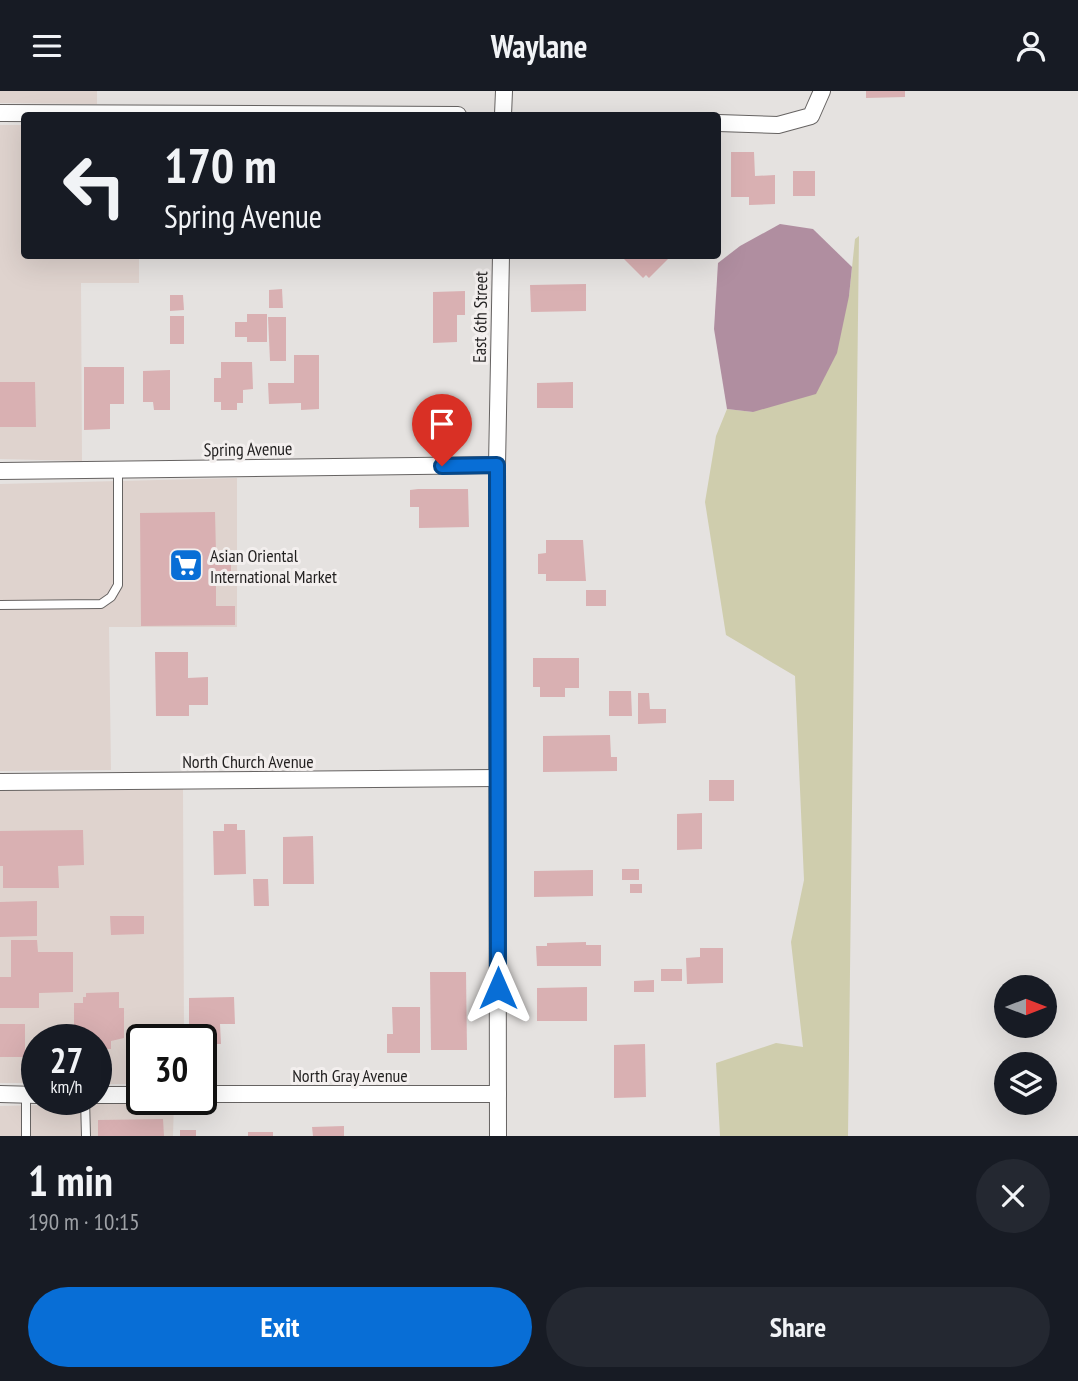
<!DOCTYPE html>
<html lang="en">
<head>
<meta charset="utf-8">
<style>
  :root { --surface:#171b24; --page:#242831; --text:#f1f3f6; --muted:#9ea1a6; --accent:#086ed6 }
  body { margin:0; font-family:"PT Sans Narrow",sans-serif; background:var(--page); color:var(--text); height:100vh; display:flex; flex-direction:column; font-size:26px; white-space:nowrap }
  * { box-sizing:border-box; margin:0 }
  p { font-size:23px; color:var(--muted) }
  .icon { flex:none; width:38px; height:38px; fill:none; stroke:currentColor; stroke-width:2; stroke-linecap:round; stroke-linejoin:round }
  .map { position:relative; height:1045px; overflow:hidden }
  .panel { display:flex; flex-direction:column; background:var(--surface); flex:1 }
  .panel>* { flex:none }
  .guide { position:absolute; left:21px; top:21px; width:700px; height:147px; border-radius:7px; box-shadow:0 7px 28px #0002; background:#171b24; color:var(--text); overflow:hidden }
  .needle { width:46px; rotate:90deg }
  .tools { position:absolute; left:994px; top:884px; display:grid; gap:14px }
  .tools a { display:grid; place-items:center; width:63px; height:63px; border-radius:50%; background:var(--surface); box-shadow:0 7px 28px #0002; font-size:35px }
  .speed { position:absolute; left:21px; top:933px; display:flex; gap:14px; font-size:35px; font-weight:700; text-align:center }
  .speed>* { display:grid; place-content:center; width:91px; height:91px; border-radius:50%; background:var(--surface); box-shadow:0 7px 28px #0002; line-height:1 }
  .speed small { font-size:18px; font-weight:400 }
  .speed .limit { border:4px solid #111; border-radius:10px; background:#fff; color:#111 }
  .pin { position:absolute; display:grid; place-items:center; width:60px; height:60px; color:#fff; margin:-72px -30px; border-radius:50% 50% 50% 0; rotate:-45deg; box-shadow:0 0 7px #0007 }
  .pin .icon { rotate:45deg }
  .me { position:absolute; width:77px; margin:-38px; rotate:0deg; stroke-linejoin:round; filter:drop-shadow(0 0 5px #0008) }
  .turn { display:flex; align-items:center; gap:24px; height:147px; padding:0 28px; font-size:32px }
  .turn .icon { width:91px; height:91px; stroke-width:2.5 }
  .turn b { display:block; font-size:49px; line-height:60px }
  .round { display:grid; place-items:center; flex:none; width:74px; height:74px; border-radius:37px; background:var(--page) }
  .summary { display:flex; align-items:center; justify-content:space-between; height:119px; padding:0 28px }
  h1 { font-size:42px; font-weight:800; line-height:52px }
  .cta { display:flex; gap:14px; margin-top:auto; padding:14px 28px }
  .cta a { flex:1; height:80px; border-radius:42px; background:var(--accent); color:#fff; font-size:28px; font-weight:800; line-height:80px; text-align:center }
  .cta a+a { background:var(--page); color:var(--text) }
  header { display:flex; justify-content:space-between; align-items:center; height:91px; padding:0 28px; background:var(--surface); font-size:32px; font-weight:800 }
  .map>svg:first-child { display:block }
  .built { fill:#dfd3ce }
  .green { fill:#cfcdad }
  .water { fill:#b08ea0 }
  .building { fill:#d9b0b2 }
  .lines { fill:none; stroke-linecap:round; stroke-linejoin:round }
  .service-casing { stroke:#666362; stroke-width:10 }
  .minor-casing { stroke:#666362; stroke-width:18 }
  .service { stroke:#fff; stroke-width:8 }
  .minor { stroke:#fff; stroke-width:16 }
  .route-casing { stroke:#05488b; stroke-width:18 }
  .route { stroke:#086ed6; stroke-width:12 }
  .labels { text-anchor:middle; dominant-baseline:central; stroke-width:6; stroke-linejoin:round; paint-order:stroke }
  .street-label { font-size:18px; fill:#211f1f; stroke:#f3efee }
  .poi-label { font-size:18px; fill:#211f1f; stroke:#f3efee; text-anchor:start }
</style>
</head>
<body>
<header><svg class="icon" aria-label="menu" viewBox="0 0 24 24"><path d="M4 6h16M4 12h16M4 18h16"/></svg>Waylane<svg class="icon" aria-label="person" viewBox="0 0 24 24"><circle cx="12" cy="8" r="4"/><path d="M4 21q1-7 8-7t8 7"/></svg></header>
<div class="map">
<svg width="1078" height="1045" viewBox="0 0 1078 1045">
  <rect width="100%" height="100%" fill="#e5e2e0"/>
  <g class="built">
    <polygon points="0,0 97,0 97,13 0,12"/>
    <polygon points="0,34 24,34 24,164 139,165 139,192 81,192 82,370 0,368"/>
    <polygon points="237,387 237,536 109,536 111,679 0,680 0,393"/>
    <polygon points="183,698 184,948 142,948 142,993 96,993 96,948 37,948 37,992 0,992 0,699"/>
    <polygon points="174,1011 173,1045 0,1045 0,1015"/>
  </g>
  <polygon class="green" points="859,145 848,1045 720,1045 716,972 776,952 803,956 791,851 804,789 795,585 726,544 705,411 716,345 727,318 753,321 849,205 855,148"/>
  <polygon class="water" points="780,133 813,138 852,176 849,205 837,262 816,303 753,321 727,318 714,238 718,172 740,155"/>
  <g class="building">
    <polygon points="866,0 905,0 905,6 866,7"/>
    <polygon points="731,61 754,61 755,85 775,84 775,113 749,114 749,106 731,106"/>
    <rect x="793" y="80" width="22" height="25"/>
    <polygon points="620,164 665,164 668,168 649,187 646,184 643,187"/>
    <polygon points="586,193 586,220 531,221 530,194"/>
    <polygon points="282,198 283,217 269,217 269,199"/>
    <polygon points="465,200 465,224 457,224 457,251 433,252 433,201"/>
    <polygon points="170,204 183,204 184,219 170,220"/>
    <polygon points="247,223 267,223 267,251 247,251 247,246 235,246 235,231 247,231"/>
    <rect x="170" y="225" width="14" height="28"/>
    <polygon points="268,226 286,226 286,270 270,270"/>
    <polygon points="294,264 319,264 319,318 301,319 301,312 269,313 268,292 294,292"/>
    <polygon points="221,271 252,271 253,298 243,299 243,312 237,312 237,319 221,319 221,311 214,311 214,287 221,287"/>
    <polygon points="84,276 124,276 124,313 110,313 110,338 84,339"/>
    <polygon points="170,279 170,319 154,319 153,311 143,311 143,280"/>
    <polygon points="0,291 35,291 36,336 0,336"/>
    <polygon points="573,291 573,317 537,317 537,292"/>
    <polygon points="418,398 468,398 469,436 419,437 419,416 410,416 410,399"/>
    <polygon points="215,421 216,462 231,462 231,486 216,486 216,515 235,515 235,534 141,535 140,422"/>
    <polygon points="546,449 583,449 586,490 546,490 546,483 538,483 538,463 546,462"/>
    <rect x="586" y="499" width="20" height="16"/>
    <polygon points="155,561 188,561 188,587 208,586 208,614 189,614 189,625 156,625"/>
    <polygon points="533,567 579,567 579,597 565,597 565,606 540,606 540,596 533,596"/>
    <polygon points="609,600 631,600 632,625 609,625"/>
    <polygon points="638,602 649,602 650,618 666,618 666,632 638,633"/>
    <polygon points="610,644 611,666 617,666 617,680 543,681 543,645"/>
    <rect x="709" y="689" width="25" height="21"/>
    <polygon points="702,722 702,758 677,759 677,723"/>
    <polygon points="224,733 237,733 237,739 245,739 246,783 214,784 213,740 224,740"/>
    <polygon points="83,739 84,774 58,775 59,797 3,797 3,775 0,775 0,740"/>
    <polygon points="313,745 314,793 283,793 283,746"/>
    <rect x="622" y="778" width="17" height="11"/>
    <polygon points="593,779 593,805 534,806 534,780"/>
    <polygon points="253,788 268,788 269,815 254,815"/>
    <rect x="630" y="793" width="12" height="9"/>
    <polygon points="37,810 37,845 0,846 0,811"/>
    <polygon points="110,825 144,825 144,843 111,844"/>
    <polygon points="11,849 37,849 38,861 73,861 73,901 39,902 39,917 0,917 0,886 11,886"/>
    <polygon points="586,851 586,854 601,854 601,875 537,875 536,855 547,855 547,852"/>
    <polygon points="700,857 723,857 723,892 687,893 686,867 700,866"/>
    <rect x="661" y="878" width="21" height="12"/>
    <polygon points="430,881 466,881 467,959 431,959"/>
    <polygon points="654,889 654,901 634,901 634,890"/>
    <polygon points="587,896 587,930 537,930 537,897"/>
    <polygon points="119,901 119,917 124,917 124,947 111,950 111,958 96,958 96,948 74,947 74,912 83,912 83,906 86,906 86,902"/>
    <polygon points="234,906 235,933 220,933 221,953 201,953 201,948 189,948 189,907"/>
    <polygon points="392,916 420,916 420,962 387,962 387,943 393,943"/>
    <rect x="0" y="933" width="25" height="33"/>
    <polygon points="645,953 646,1006 614,1007 614,954"/>
    <polygon points="163,1028 164,1045 98,1045 98,1029"/>
    <polygon points="344,1035 344,1045 313,1045 312,1036"/>
    <rect x="180" y="1039" width="16" height="6"/>
    <rect x="248" y="1041" width="25" height="4"/>
  </g>
  <g class="lines">
    <g class="service-casing">
      <g id="service">
        <polyline points="0,514 101,513 111,506 118,494 118,379"/>
        <polyline points="26,1004 26,1045"/>
        <polyline points="85,1008 86,1045"/>
      </g>
    </g>
    <g class="minor-casing">
      <g id="minor">
        <polyline points="0,22 458,24"/>
        <polyline points="503,24 504,0"/>
        <polyline points="718,32 778,34 811,25 822,0"/>
        <polyline points="0,380 497,374"/>
        <polyline points="0,691 497,687"/>
        <polyline points="0,1003 37,1004"/>
        <polyline points="201,1003 498,1003"/>
        <polyline points="96,1004 142,1004"/>
        <polyline points="498,1045 497,374 501,164"/>
      </g>
    </g>
    <use href="#service" class="service"/>
    <use href="#minor" class="minor"/>
  </g>
  <g class="lines">
    <g class="route-casing">
      <polyline id="route" points="442,375 497,374 498,897"/>
    </g>
    <use href="#route" class="route"/>
  </g>
  <defs>
    <g id="supermarket-square" transform="scale(1.75)"><rect x="-9" y="-9" width="18" height="18" rx="4" fill="#086ed6" stroke="#f3efee"/><path d="M-6-5.5h2.5l.6 2H6L4.5 2H-2.5L-4.4-4H-6ZM-1.5 3.2a1.3 1.3 0 1 0 .1 0ZM3 3.2a1.3 1.3 0 1 0 .1 0Z" fill="#fff"/></g>
  </defs>
  <g fill-rule="evenodd">
    <use href="#supermarket-square" x="186" y="474"/>
  </g>
  <g class="labels">
    <g class="street-label">
      <text transform="translate(480 226) rotate(-89)">East 6th Street</text>
      <text transform="translate(248 358) rotate(-1)">Spring Avenue</text>
      <text x="248" y="670">North Church Avenue</text>
      <text x="350" y="984">North Gray Avenue</text>
    </g>
    <g class="poi-label">
      <text x="210" y="464">Asian Oriental<tspan x="210" dy="21">International Market</tspan></text>
    </g>
  </g>
</svg>
<div class="tools">
<a><svg class="needle" viewBox="-14 -14 28 28"><path d="M0-13l5 13h-10z" fill="#e53935"/><path d="M0 13l5-13h-10z" fill="#9ea1a6"/></svg></a>
<a><svg class="icon" aria-label="layers" viewBox="0 0 24 24"><path d="M12 4l9 5-9 5-9-5zM3 14l9 5 9-5"/></svg></a>
</div>
<div class="speed"><div>27<small>km/h</small></div><div class="limit">30</div></div>
<div class="pin" style="left:442px;top:375px;background:#d93025"><svg class="icon" aria-label="arrive" viewBox="0 0 24 24"><path d="M6 21V4h12l-3 4 3 4H6"/></svg></div>
<svg class="me" style="left:498px;top:897px" viewBox="-20 -20 40 40"><path d="M0-17L14 15 0 8-14 15z" fill="#086ed6" stroke="#fff" stroke-width="4"/></svg>
<div class="guide">
<div class="turn"><svg class="icon" aria-label="left" viewBox="0 0 24 24"><path d="M17 20v-9H6M10 6l-5 5 5 5"/></svg><div><b>170 m</b>Spring Avenue</div></div>
</div>
</div>
<section class="panel">
<div class="summary"><div><h1>1 min</h1><p>190 m · 10:15</p></div><a class="round"><svg class="icon" aria-label="close" viewBox="0 0 24 24"><path d="M6 6l12 12M18 6L6 18"/></svg></a></div>
<div class="cta"><a>Exit</a><a>Share</a></div>
</section>
</body>
</html>
